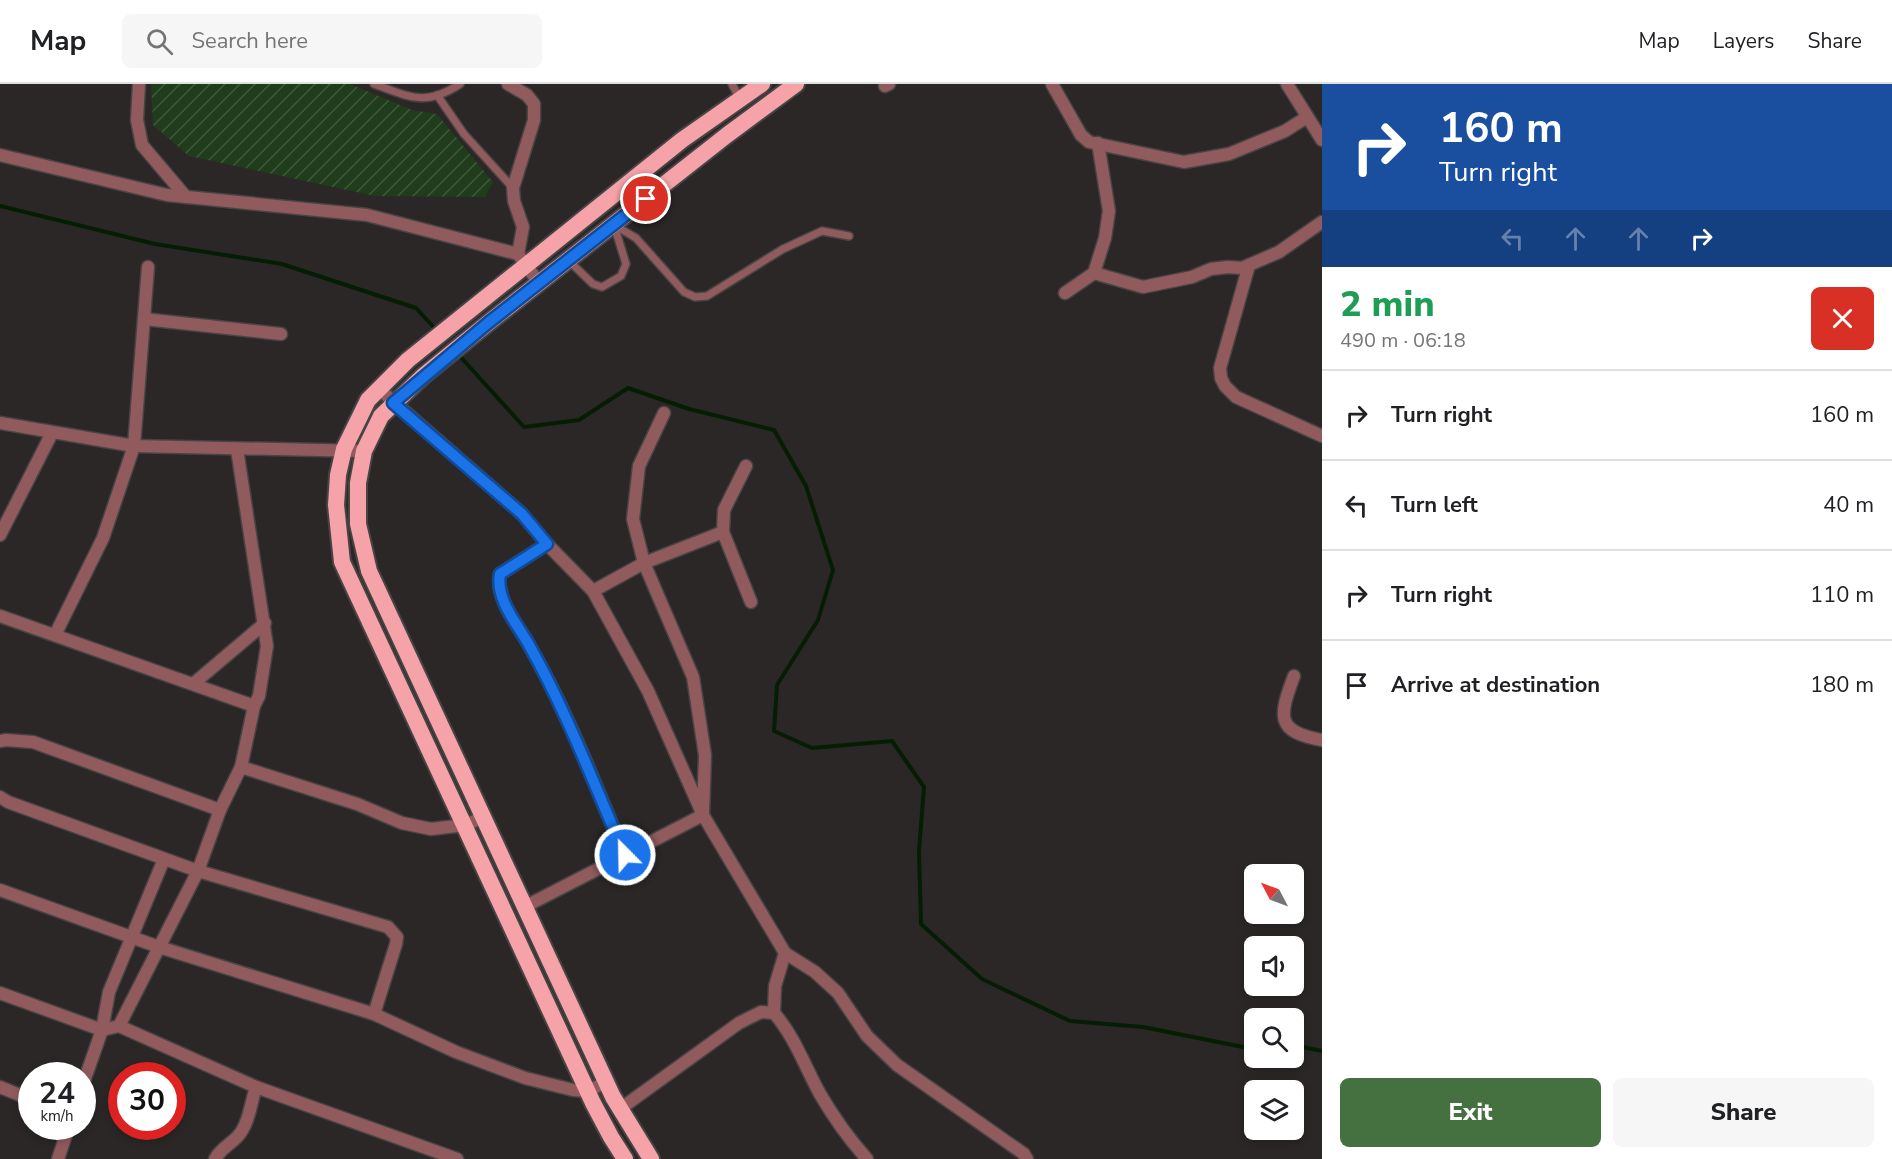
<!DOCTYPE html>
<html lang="en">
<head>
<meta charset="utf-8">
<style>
  :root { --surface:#fff; --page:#f6f6f6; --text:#202124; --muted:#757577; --line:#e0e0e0; --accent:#44713f }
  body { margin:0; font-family:"Nunito Sans",sans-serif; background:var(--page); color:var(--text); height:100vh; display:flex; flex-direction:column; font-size:22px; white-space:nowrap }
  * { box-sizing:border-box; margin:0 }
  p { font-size:20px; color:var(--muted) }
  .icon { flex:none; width:33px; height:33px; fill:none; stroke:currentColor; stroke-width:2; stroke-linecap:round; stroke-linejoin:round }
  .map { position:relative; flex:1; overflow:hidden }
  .sheet { display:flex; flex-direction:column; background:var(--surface); width:570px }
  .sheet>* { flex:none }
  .banner { background:#1a4fa0; color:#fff; overflow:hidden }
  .needle { width:39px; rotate:311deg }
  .fabs { position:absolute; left:1244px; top:780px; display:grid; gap:12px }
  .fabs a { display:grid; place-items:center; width:60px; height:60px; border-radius:9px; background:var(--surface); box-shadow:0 3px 9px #0003; font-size:30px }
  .speed { position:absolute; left:18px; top:978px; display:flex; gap:12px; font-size:30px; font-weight:700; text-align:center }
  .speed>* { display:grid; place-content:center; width:78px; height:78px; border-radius:50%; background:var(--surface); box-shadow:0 3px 9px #0003; line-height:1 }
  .speed small { font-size:15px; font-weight:400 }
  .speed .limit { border:9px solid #d22; background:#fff; color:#111 }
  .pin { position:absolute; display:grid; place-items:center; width:51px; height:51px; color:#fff; margin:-26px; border:3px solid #fff; border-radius:50%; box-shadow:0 2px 6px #0007 }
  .me { position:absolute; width:66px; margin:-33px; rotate:337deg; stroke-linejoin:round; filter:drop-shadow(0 0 4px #0008) }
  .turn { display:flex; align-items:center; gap:21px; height:126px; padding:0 18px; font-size:27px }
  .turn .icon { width:78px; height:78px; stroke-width:2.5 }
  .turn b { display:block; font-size:42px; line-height:51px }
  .lanes { display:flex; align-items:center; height:57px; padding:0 18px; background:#0003; justify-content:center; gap:30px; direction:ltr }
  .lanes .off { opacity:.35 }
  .round { display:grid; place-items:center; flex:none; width:63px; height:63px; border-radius:9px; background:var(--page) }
  .overview { display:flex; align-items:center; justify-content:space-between; height:102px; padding:0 18px }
  h1 { font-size:36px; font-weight:800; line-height:45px; color:#1e9e55 }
  .cta { display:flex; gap:12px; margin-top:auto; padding:12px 18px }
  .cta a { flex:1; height:69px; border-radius:9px; background:var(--accent); color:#fff; font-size:24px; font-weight:800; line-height:69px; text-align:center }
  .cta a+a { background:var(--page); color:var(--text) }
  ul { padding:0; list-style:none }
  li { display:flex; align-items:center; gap:18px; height:90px; padding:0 18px; border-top:2px solid var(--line) }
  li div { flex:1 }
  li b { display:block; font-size:22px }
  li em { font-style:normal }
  header { display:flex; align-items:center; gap:36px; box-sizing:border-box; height:84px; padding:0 30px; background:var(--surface); border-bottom:2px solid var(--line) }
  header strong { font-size:28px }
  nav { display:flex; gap:33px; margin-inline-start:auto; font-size:21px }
  .search { width:420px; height:54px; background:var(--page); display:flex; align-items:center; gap:15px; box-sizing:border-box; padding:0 21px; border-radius:9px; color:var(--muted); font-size:22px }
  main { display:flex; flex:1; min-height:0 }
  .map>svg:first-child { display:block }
  .garden { fill:url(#garden-furrows) }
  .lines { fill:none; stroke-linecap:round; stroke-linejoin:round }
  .stream { stroke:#051e03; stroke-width:4 }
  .service-casing { stroke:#484444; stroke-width:10 }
  .minor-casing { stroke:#484444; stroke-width:15 }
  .tertiary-casing { stroke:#484444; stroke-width:15 }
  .trunk-casing { stroke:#484444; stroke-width:20 }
  .service { stroke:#915b5e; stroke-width:7 }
  .minor { stroke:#915b5e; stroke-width:12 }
  .tertiary { stroke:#915b5e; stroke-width:12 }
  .trunk { stroke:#f6a2a9; stroke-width:16 }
  .route-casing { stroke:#114b97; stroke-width:15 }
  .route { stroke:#1a73e8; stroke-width:10 }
</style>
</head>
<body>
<header>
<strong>Map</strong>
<div class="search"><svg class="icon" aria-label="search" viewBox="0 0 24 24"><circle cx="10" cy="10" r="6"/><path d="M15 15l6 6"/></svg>Search here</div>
<nav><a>Map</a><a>Layers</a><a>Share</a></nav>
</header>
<main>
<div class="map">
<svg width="1322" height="1075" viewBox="0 0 1322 1075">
  <defs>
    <pattern id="garden-furrows" width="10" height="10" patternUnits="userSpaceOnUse" patternTransform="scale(1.5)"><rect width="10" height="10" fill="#1f3c1b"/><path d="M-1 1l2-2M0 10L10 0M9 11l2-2" fill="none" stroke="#3f583c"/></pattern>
  </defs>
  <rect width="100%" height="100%" fill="#2b2727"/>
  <polygon class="garden" points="151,0 350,0 412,26 437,30 493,98 485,113 375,112 189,72 153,41"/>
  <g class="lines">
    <g class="stream">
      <polyline points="0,122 155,160 282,180 416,224 438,248"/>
      <polyline points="457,269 524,343 579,336 628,304 689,325 774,346 806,402 833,486 818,536 777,601 774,647 812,664 892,657 924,703 919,767 921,840 982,895 1070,937 1143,943 1243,963 1254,962"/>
      <polyline points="1293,961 1322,967"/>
    </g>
    <g class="service-casing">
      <g id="service">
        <path d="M374,0c36,13 51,23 86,0"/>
        <polyline points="732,0 740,15"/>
        <polyline points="437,11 464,50 513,104"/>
        <polyline points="614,141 636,154 684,208 695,213 707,212 783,165 822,147 849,152"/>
        <polyline points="568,176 593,200 602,203 621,192 626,180 614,141"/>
      </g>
    </g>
    <g class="minor-casing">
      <g id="minor">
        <polyline points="139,0 137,36 142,61 186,113"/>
        <polyline points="508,0 527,11 534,20 534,36 513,104 514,117 523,143 518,170"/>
        <polyline points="1052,0 1081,51 1089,58 1184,78 1229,70 1285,47 1307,33"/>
        <polyline points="885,2 889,0"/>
        <polyline points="0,71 167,111 367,131 518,170 539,199"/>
        <polyline points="1249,181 1220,284 1221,294 1225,302 1236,313 1322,352"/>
        <polyline points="1094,189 1105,154 1109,127 1098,59"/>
        <polyline points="1065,209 1094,189 1143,203 1192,193 1211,185 1228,183 1242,184 1279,168 1322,138"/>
        <polyline points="144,235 281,250"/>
        <polyline points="379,305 522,430 547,460 593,507 648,607 703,731 785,869 815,888 838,909 867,952 897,981 1024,1070 1027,1075"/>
        <polyline points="0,339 134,362 364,367"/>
        <polyline points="746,382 724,426 723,448 751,518"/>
        <polyline points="0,451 52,349"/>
        <path d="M547,460l-47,30c-5,25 18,51 29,71 39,67 66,140 96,210"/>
        <polyline points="593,507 644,479 723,448"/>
        <polyline points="0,532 254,622"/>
        <polyline points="55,551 103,454 134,362 148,183"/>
        <path d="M1294,592c-15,40 -19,56 28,64"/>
        <polyline points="193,600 265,539"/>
        <polyline points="0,657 6,656 33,658 220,726"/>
        <polyline points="241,683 357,720 402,739 431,745 465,741 484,733"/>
        <polyline points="0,713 8,718 198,787 388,843 397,853 396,860 374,930"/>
        <polyline points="0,806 159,863 374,930 456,968 525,994 573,1006 588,1007 606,998"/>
        <polyline points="526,822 703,731 705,671 693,593 644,479 633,435 639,382 664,329"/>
        <polyline points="0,909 102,946 109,908 164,775"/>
        <polyline points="774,929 775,902 785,869"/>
        <polyline points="119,942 256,1003 457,1075"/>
        <polyline points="0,1003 32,1016"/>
        <polyline points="82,1003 102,946 119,942 198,787 220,726 241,683 254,622 259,612 267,562 237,365"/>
        <path d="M620,1025l119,-86 22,-11 13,1c21,24 31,54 46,81 14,24 29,45 47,65"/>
        <polyline points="58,1075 69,1042"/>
        <path d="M215,1075c6,-11 15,-14 23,-23 11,-12 13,-34 18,-49"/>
      </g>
    </g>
    <g class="tertiary-casing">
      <polyline id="tertiary" points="1287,0 1322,56"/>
    </g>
    <g class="trunk-casing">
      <g id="trunk">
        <polyline points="625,1075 611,1053 593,1019 342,478 336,421 338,391 344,365 368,316 408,276 682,56 762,0"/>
        <polyline points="651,1075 613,1013 369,487 358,440 358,399 364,367 381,332 423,292 488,239 727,51 796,0"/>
      </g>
    </g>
    <use href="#service" class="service"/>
    <use href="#minor" class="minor"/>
    <use href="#tertiary" class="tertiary"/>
    <use href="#trunk" class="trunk"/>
  </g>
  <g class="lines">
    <g class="route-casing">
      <path id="route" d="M625,771c-31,-70 -58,-143 -96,-210 -11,-20 -34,-46 -29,-71l47,-30 -25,-30 -129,-111 95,-80 158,-124"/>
    </g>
    <use href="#route" class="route"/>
  </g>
</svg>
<div class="fabs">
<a><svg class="needle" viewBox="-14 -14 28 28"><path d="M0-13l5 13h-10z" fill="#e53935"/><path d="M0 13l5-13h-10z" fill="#757577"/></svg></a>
<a><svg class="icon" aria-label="sound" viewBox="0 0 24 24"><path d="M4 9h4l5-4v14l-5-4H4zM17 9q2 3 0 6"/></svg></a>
<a><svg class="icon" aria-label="search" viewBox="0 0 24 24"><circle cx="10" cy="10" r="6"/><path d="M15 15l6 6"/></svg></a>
<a><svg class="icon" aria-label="layers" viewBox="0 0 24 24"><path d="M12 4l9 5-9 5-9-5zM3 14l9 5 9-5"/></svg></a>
</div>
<div class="speed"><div>24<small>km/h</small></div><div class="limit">30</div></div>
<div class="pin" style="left:646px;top:115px;background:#d93025"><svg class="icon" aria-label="arrive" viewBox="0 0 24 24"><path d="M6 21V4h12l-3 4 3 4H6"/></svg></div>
<svg class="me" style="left:625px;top:771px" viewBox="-20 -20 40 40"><circle r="17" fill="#1a73e8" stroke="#fff" stroke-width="3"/><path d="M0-11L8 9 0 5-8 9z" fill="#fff"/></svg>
</div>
<section class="sheet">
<div class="banner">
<div class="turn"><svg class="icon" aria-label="right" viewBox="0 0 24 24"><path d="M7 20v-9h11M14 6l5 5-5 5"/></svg><div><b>160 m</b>Turn right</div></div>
<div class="lanes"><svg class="icon off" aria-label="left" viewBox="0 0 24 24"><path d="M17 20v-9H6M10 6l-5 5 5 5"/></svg><svg class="icon off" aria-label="ahead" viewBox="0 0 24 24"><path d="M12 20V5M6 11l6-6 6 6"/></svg><svg class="icon off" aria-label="ahead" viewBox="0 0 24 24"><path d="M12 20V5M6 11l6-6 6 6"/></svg><svg class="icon" aria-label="right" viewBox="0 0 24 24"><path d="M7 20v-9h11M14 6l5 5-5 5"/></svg></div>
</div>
<div class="overview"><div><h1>2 min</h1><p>490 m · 06:18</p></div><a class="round" style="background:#d93025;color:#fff"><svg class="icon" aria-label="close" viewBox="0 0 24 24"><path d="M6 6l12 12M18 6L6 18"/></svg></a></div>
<ul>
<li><svg class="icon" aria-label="right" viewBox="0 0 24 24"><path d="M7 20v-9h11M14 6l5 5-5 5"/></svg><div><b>Turn right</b></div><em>160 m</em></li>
<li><svg class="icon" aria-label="left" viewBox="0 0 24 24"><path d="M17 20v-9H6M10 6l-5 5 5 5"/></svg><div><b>Turn left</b></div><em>40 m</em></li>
<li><svg class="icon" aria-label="right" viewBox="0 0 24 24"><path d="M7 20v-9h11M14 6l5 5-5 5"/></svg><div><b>Turn right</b></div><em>110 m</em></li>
<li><svg class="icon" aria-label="arrive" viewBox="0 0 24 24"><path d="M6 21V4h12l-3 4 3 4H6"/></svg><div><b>Arrive at destination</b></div><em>180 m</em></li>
</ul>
<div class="cta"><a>Exit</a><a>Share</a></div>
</section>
</main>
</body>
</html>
